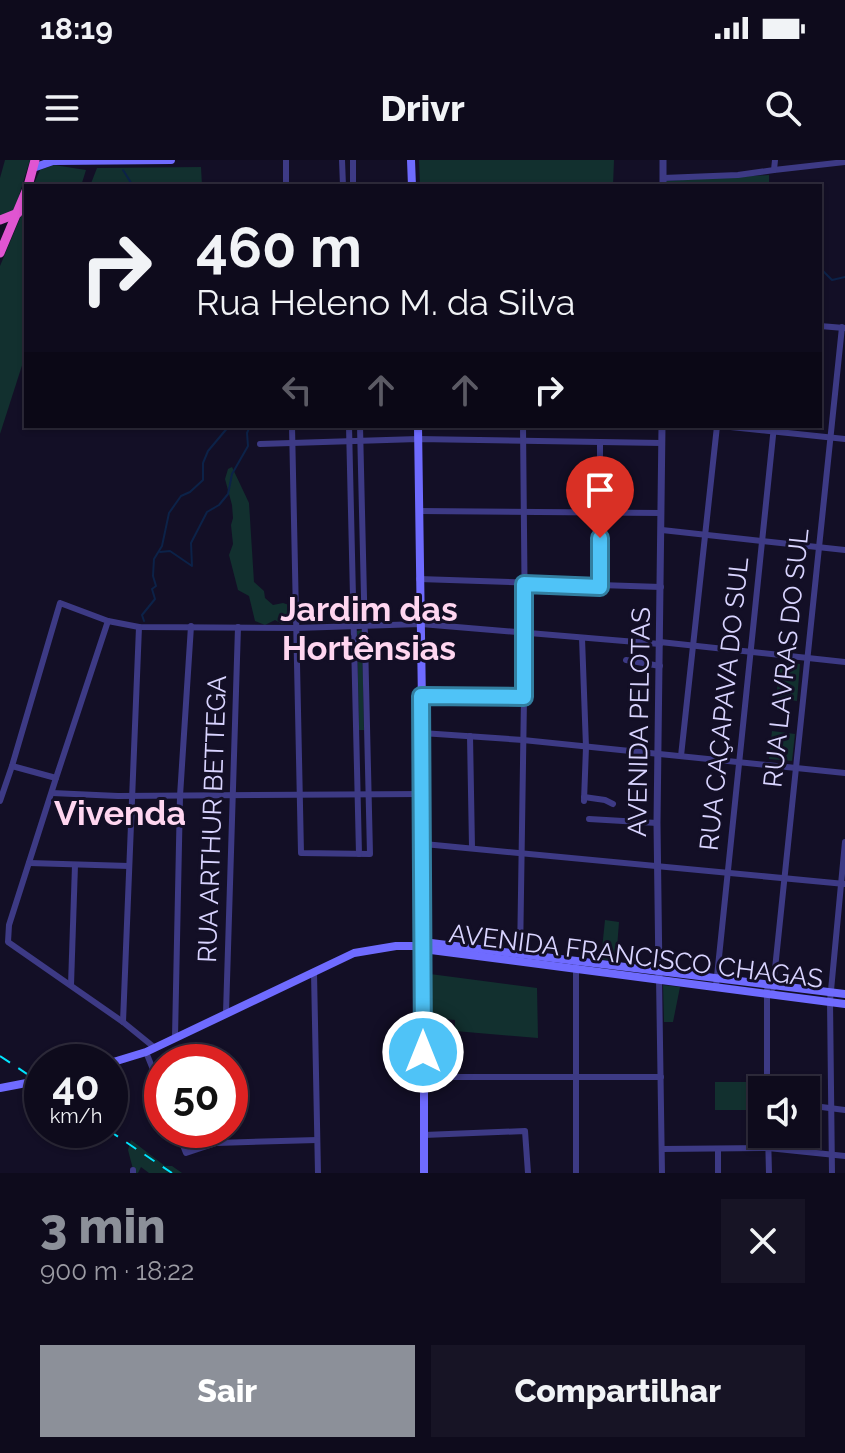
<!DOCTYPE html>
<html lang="pt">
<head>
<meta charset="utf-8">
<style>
  :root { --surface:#0e0b1c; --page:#171425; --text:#f1f3f6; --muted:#9b9ba3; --line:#2e2b3b; --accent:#8c9099 }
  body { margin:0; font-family:Raleway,sans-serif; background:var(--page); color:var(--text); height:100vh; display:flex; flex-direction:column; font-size:30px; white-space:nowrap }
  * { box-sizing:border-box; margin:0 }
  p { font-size:26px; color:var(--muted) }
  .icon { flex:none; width:44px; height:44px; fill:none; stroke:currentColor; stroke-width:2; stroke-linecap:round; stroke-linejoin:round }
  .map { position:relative; height:1013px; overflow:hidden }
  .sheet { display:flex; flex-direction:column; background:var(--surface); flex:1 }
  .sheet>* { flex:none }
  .guide { position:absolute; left:24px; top:24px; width:798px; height:244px; border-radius:0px; box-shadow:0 2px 6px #0004,0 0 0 2px var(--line); background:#0e0b1c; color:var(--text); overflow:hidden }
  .tools { position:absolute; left:748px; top:916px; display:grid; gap:16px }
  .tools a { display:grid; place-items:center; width:72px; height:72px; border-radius:0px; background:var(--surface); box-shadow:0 2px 6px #0004,0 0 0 2px var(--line); font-size:40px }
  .speed { position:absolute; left:24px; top:884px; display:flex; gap:16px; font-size:40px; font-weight:700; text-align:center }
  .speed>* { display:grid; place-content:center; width:104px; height:104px; border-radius:50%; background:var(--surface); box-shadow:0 2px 6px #0004,0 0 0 2px var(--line); line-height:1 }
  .speed small { font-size:20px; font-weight:400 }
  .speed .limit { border:12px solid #d22; background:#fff; color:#111 }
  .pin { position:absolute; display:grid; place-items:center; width:68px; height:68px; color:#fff; margin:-82px -34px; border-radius:50% 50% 50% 0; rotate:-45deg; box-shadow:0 0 8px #0007 }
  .pin .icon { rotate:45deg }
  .me { position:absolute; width:88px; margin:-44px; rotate:0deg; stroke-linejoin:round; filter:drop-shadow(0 0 6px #0008) }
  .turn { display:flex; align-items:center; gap:28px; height:168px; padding:0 40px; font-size:36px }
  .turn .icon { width:104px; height:104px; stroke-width:2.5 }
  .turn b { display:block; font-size:56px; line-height:68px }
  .lanes { display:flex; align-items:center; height:76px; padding:0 40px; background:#0003; justify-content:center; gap:40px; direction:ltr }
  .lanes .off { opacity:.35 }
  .round { display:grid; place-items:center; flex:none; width:84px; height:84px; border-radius:0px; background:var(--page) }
  .headline { display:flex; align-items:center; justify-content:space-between; height:136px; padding:0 40px }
  h1 { font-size:48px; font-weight:800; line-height:60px; color:var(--accent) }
  .cta { display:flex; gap:16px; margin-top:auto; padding:16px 40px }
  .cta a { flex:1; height:92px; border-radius:0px; background:var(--accent); color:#fff; font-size:32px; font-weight:800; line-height:92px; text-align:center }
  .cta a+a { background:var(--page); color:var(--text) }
  .status { display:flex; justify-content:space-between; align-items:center; height:56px; padding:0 40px; background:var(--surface); direction:ltr }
  .status svg { height:22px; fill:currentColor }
  header { display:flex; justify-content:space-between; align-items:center; height:104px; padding:0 40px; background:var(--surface); font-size:36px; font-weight:800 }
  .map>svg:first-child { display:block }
  .green { fill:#12302f }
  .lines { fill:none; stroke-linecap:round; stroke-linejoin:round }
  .stream { stroke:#0c2248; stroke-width:2 }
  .minor { stroke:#3d3a85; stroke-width:6 }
  .tertiary { stroke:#3d3a85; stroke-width:7 }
  .secondary { stroke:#6f6bff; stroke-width:8 }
  .trunk { stroke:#e055d1; stroke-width:9 }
  .rail { stroke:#00e5ff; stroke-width:2; stroke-dasharray:12 10; stroke-linecap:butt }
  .route-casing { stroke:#337fa1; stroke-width:20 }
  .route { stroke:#4fc3f7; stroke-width:14 }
  .labels { text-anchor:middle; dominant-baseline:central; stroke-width:6; stroke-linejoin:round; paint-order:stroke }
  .street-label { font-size:26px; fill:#d9d4ff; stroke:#130f26 }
  .district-label { font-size:34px; font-weight:bold; fill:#ffd6f0; stroke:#130f26 }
</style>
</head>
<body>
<div class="status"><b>18:19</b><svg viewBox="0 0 49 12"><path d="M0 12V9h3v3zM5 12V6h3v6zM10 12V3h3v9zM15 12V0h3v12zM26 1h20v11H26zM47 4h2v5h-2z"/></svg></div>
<header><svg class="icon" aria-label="menu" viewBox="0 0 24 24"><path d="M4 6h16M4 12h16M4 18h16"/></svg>Drivr<svg class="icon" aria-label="search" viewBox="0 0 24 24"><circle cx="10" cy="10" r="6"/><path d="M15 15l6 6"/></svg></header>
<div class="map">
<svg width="845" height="1013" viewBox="0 0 845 1013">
  <rect width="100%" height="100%" fill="#130f26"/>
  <g class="green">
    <polygon points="5,0 30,0 16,45 12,52 0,56 0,18"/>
    <polygon points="419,0 614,0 613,26 420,26"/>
    <polygon points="54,5 86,10 81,26 33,26 40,10"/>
    <polygon points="201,7 202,26 90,26 97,8"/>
    <polygon points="769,15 769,26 664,26 664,21"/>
    <polygon points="26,44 26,193 0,274 0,106"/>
    <polygon points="232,307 249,343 254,422 264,431 265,438 273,445 283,443 289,445 288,463 282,464 275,460 265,465 255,461 249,436 238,430 229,395 233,384 231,365 233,358 232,345 225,319 228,309"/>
    <polygon points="362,470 364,570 359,570 357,471"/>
    <polygon points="780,502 800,504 797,541 776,538"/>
    <polygon points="772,571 795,574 792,601 769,599"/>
    <polygon points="605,760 619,762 616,801 601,799"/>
    <polygon points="430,814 537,828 538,878 455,871 455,860 431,858"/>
    <polygon points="663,825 680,827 673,862 664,862"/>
    <rect x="715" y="922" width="45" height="28"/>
    <polygon points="131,980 165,1006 172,1006 182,1013 149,1013 141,1007 138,1013 134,1013 128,990"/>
  </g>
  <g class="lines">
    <g class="stream">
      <polyline points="123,10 133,26"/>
      <polyline points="820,113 823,111 832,120 845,117"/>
      <polyline points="160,392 170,391 192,406 191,383 207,352 219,345 228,334 232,314 248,286 247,273 250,266"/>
      <polyline points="144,461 142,455 155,439 152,429 156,426 153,416 154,399 162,386 169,353 181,336 190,332 203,320 203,303 208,291 229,266"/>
    </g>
    <g class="minor">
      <polyline points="286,0 286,26"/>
      <polyline points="342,0 343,26"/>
      <polyline points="353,0 353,26"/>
      <polyline points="774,10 845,2"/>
      <polyline points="663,18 738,15 774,10 775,0"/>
      <polyline points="820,166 844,168"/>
      <polyline points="292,266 301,693 370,694 360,266"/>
      <polyline points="349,266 359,694"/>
      <polyline points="721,266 845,279"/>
      <polyline points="260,284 418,279 662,283"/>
      <polyline points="419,351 661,353"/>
      <polyline points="662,370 845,390"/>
      <polyline points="419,419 661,427"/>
      <polyline points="600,427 600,283"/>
      <polyline points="108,461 139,467 296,468 421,464 660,484"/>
      <polyline points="582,478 586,587 584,641"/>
      <polyline points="660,482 845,502"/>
      <polyline points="626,500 660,506"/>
      <polyline points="421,536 524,537"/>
      <polyline points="422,573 523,580 845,613"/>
      <polyline points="470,576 472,687"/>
      <polyline points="681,596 717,266"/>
      <polyline points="12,606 60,443 108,461 56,618"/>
      <polyline points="52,633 118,636 423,634"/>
      <polyline points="584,637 605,640 613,644"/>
      <polyline points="0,641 12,606 56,618 9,765 8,782 123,862 155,888"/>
      <polyline points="589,659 657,663"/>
      <polyline points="424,684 845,724"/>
      <polyline points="29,703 129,706"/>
      <polyline points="520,798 525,473 523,266"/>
      <polyline points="576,805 576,1013"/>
      <polyline points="314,813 318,1013"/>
      <polyline points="659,817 662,1013"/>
      <polyline points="71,825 75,705"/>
      <polyline points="716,826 774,266"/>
      <polyline points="773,828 842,167"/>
      <polyline points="767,830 767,930"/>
      <polyline points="226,853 238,467"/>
      <polyline points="123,862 139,467"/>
      <polyline points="175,877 180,636 191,466"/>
      <polyline points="146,892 162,932"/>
      <polyline points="423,917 661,917"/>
      <polyline points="806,945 845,950"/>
      <polyline points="177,970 186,993 216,983 317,980"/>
      <polyline points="768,974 769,1013"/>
      <polyline points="424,975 525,971 528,1013"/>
      <polyline points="662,989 768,988 845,996"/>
      <polyline points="718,991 718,1013"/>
      <polyline points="133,1010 133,1013"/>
      <polyline points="832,1013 830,841 845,682"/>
    </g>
    <g class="tertiary">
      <polyline points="663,0 663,26"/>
      <polyline points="659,816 657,663 662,266"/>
    </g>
    <g class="secondary">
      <polyline points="411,0 412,26"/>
      <polyline points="33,8 53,1 171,0"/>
      <polyline points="418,266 424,684 424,1013"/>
      <polyline points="423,782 845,834"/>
      <polyline points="423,789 845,844"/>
      <polyline points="110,903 146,892 354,793 396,786 423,786"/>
      <polyline points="0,928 42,920"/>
    </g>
    <g class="trunk">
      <polyline points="28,26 35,0"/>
      <polyline points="0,60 18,53"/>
      <polyline points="0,93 26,31"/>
    </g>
    <g class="rail">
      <polyline points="0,896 42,924"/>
      <polyline points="108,970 172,1013"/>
    </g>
  </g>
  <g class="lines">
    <g class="route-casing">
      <polyline id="route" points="423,892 421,536 524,537 524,424 600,427 600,378"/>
    </g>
    <use href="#route" class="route"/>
  </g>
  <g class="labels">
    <g class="street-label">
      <text transform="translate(786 498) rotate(-84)">RUA LAVRAS DO SUL</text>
      <text transform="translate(724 544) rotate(-84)">RUA CAÇAPAVA DO SUL</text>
      <text transform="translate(639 562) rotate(-89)">AVENIDA PELOTAS</text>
      <text transform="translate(212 659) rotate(-88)">RUA ARTHUR BETTEGA</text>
      <text transform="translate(636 796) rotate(7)">AVENIDA FRANCISCO CHAGAS</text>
    </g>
    <g class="district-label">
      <text x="369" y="449">Jardim das<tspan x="369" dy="39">Hortênsias</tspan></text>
      <text x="120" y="653">Vivenda</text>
    </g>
  </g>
</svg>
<div class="tools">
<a><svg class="icon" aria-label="sound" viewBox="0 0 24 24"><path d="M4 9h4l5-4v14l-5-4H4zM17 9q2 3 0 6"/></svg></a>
</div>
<div class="speed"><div>40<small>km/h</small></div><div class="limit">50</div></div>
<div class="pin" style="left:600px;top:378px;background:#d93025"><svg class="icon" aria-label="arrive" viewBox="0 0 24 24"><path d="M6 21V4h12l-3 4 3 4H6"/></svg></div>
<svg class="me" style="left:423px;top:892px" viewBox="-20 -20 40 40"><circle r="17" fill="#4fc3f7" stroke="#fff" stroke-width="3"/><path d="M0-11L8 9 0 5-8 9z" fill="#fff"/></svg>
<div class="guide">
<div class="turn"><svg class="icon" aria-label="right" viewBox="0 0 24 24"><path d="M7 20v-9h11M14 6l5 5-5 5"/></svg><div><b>460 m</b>Rua Heleno M. da Silva</div></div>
<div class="lanes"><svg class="icon off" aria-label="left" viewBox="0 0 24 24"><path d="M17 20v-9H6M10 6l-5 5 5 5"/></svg><svg class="icon off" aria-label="ahead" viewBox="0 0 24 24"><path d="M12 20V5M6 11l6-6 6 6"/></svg><svg class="icon off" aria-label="ahead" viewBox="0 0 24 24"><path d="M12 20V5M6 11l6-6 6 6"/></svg><svg class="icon" aria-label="right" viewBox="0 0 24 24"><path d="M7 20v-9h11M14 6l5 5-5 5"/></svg></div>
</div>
</div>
<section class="sheet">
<div class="headline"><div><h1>3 min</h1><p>900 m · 18:22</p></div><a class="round"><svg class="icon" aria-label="close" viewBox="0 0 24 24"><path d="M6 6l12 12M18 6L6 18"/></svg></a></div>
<div class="cta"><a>Sair</a><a>Compartilhar</a></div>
</section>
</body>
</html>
